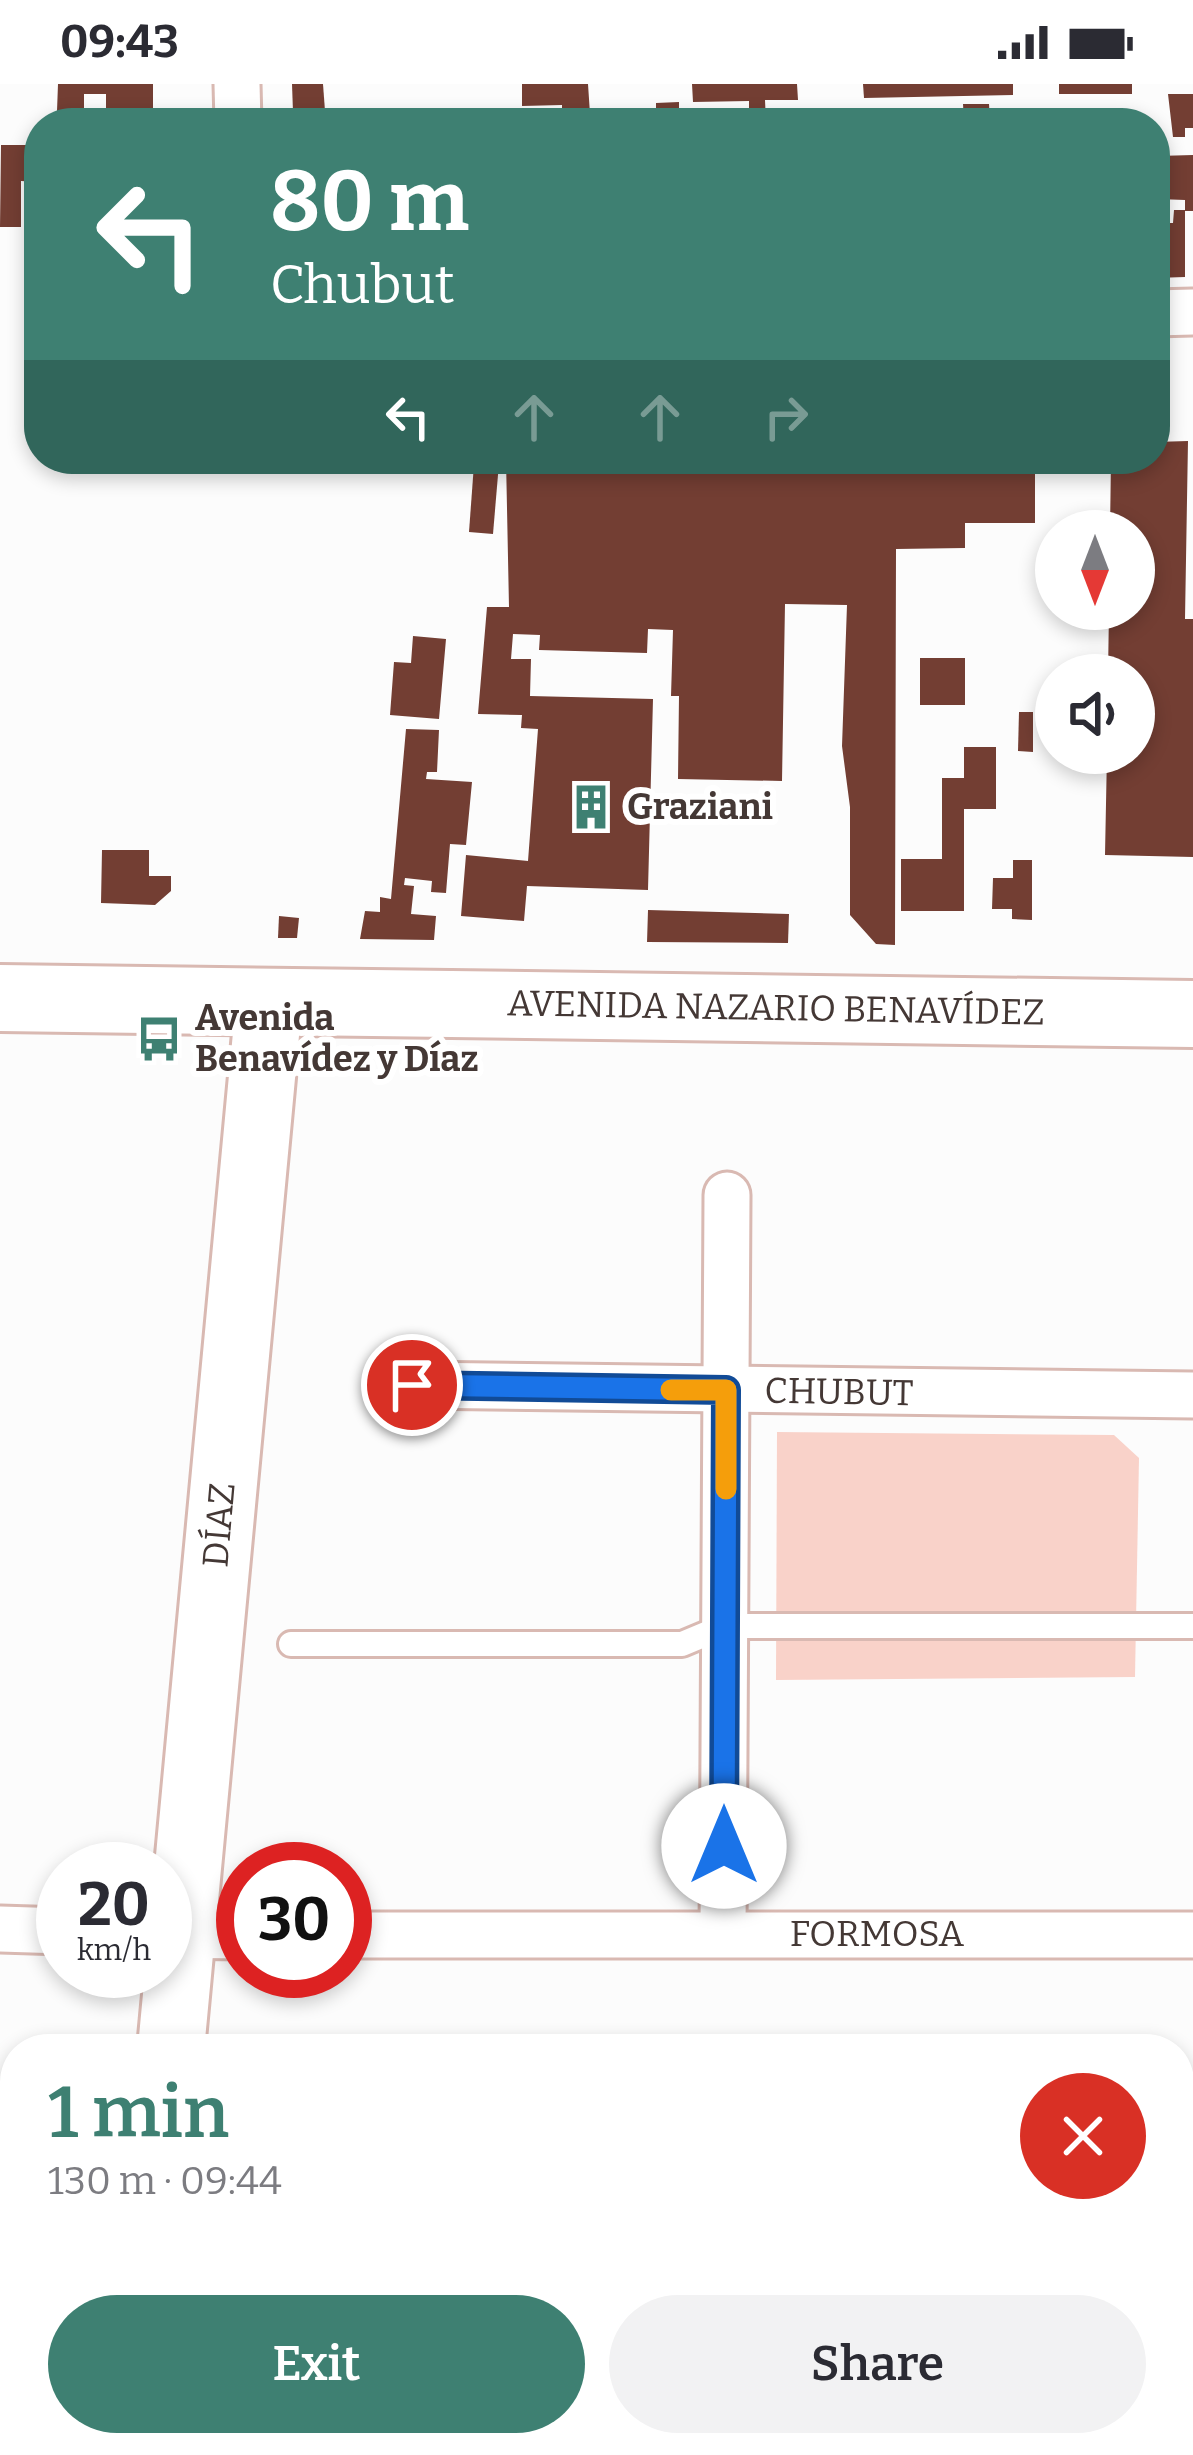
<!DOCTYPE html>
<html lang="en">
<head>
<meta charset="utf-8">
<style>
  :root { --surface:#fff; --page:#f2f2f3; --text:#2b2b33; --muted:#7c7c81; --accent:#3e8072 }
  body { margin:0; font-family:Bitter,serif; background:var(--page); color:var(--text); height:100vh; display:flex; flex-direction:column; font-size:45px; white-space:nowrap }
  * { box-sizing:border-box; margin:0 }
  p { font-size:39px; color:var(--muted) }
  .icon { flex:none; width:66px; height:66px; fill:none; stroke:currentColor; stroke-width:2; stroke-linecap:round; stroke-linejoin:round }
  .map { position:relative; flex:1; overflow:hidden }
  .side { position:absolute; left:0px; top:1950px; width:1194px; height:423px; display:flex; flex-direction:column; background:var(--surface); border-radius:48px 48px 0 0; box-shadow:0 6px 18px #0003 }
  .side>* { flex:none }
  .banner { position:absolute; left:24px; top:24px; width:1146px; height:366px; border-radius:48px; box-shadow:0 6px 18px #0003; background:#3e8072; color:#fff; overflow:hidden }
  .needle { width:78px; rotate:180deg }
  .fabs { position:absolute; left:1035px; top:426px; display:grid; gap:24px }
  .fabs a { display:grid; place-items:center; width:120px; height:120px; border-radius:50%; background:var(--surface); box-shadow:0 6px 18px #0003; font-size:60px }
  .speed { position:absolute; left:36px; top:1758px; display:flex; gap:24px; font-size:60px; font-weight:700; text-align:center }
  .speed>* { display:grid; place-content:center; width:156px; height:156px; border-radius:50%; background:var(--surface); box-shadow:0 6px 18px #0003; line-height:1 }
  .speed small { font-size:30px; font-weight:400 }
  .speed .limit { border:18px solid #d22; background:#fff; color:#111 }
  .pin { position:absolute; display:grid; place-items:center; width:102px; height:102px; color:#fff; margin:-51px; border:6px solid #fff; border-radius:50%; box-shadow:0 3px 12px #0007 }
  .me { position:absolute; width:132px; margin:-66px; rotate:0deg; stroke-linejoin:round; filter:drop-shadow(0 0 9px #0008) }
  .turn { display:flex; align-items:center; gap:42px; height:252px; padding:0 48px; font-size:54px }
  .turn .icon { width:156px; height:156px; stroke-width:2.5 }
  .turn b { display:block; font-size:84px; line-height:102px }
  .lanes { display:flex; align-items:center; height:114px; padding:0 48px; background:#0003; justify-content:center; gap:60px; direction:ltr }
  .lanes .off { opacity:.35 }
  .round { display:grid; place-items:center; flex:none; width:126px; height:126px; border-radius:63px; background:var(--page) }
  .headline { display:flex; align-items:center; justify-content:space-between; height:204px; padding:0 48px }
  h1 { font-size:72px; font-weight:600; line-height:90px; color:var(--accent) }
  .action { display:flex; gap:24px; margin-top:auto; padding:24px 48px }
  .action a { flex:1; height:138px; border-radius:72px; background:var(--accent); color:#fff; font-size:48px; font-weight:600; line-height:138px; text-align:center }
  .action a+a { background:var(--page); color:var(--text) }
  .status { display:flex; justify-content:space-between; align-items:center; height:84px; padding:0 60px; background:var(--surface); direction:ltr }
  .status svg { height:33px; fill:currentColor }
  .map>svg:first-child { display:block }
  .green { fill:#f9d2c9 }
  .building { fill:#733e33 }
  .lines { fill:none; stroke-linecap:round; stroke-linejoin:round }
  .lane-casing { stroke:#d9b9b2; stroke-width:30 }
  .street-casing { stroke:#d9b9b2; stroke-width:51 }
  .secondary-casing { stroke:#d9b9b2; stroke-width:72 }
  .primary-casing { stroke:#d9b9b2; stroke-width:72 }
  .lane { stroke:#fff; stroke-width:24 }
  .street { stroke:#fff; stroke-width:45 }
  .secondary { stroke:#fff; stroke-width:66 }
  .primary { stroke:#fff; stroke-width:66 }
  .route-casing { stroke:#114b97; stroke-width:30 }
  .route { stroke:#1a73e8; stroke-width:21 }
  .slow { stroke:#f59e0b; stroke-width:21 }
  .labels { text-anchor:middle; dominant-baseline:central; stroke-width:12; stroke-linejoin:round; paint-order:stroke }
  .poi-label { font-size:36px; font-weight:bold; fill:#443835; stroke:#fff; text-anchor:start }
  .street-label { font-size:36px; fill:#443835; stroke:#fff }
</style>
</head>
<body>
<div class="status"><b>09:43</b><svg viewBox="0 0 49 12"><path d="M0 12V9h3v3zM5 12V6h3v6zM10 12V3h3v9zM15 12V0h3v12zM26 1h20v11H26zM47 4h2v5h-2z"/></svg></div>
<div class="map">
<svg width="1193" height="2371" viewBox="0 0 1193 2371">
  <rect width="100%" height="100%" fill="#fcfcfc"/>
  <polygon class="green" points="777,1348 1114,1351 1139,1374 1135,1593 776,1596"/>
  <g class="building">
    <polygon points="58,0 153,0 153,28 106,28 106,10 84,10 84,27 57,27"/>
    <polygon points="292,0 323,0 325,27 293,28"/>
    <polygon points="522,0 588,0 590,30 656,28 656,19 679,18 679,39 562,39 562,21 522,22"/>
    <polygon points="692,0 797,0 798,16 765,16 766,39 749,39 749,17 693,18"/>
    <polygon points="863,0 1013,0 1013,11 864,14"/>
    <rect x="1059" y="0" width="73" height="10"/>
    <polygon points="1168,10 1193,10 1193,44 1185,44 1185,53 1173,53"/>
    <polygon points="963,20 989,20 990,39 964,39"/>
    <polygon points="882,25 883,39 811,39 811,26"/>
    <polygon points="1,61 39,61 39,98 21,97 21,143 0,143"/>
    <polygon points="1193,71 1193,127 1185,127 1185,193 1155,194 1155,130 1161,129 1161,139 1173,139 1174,126 1185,126 1185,116 1158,115 1158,72"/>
    <polygon points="1188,357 1185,535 1193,535 1193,773 1105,771 1107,669 1134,669 1134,591 1108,591 1109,525 1134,525 1134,447 1110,447 1111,375 1155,375 1155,358"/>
    <polygon points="506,375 1035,375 1035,439 965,439 965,464 896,465 895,861 876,860 850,831 850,723 842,662 847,521 785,520 782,697 678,695 679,612 671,612 673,546 648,545 647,569 539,566 540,551 513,550 511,575 531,575 530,612 653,615 648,806 527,802 524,837 461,832 466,771 528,777 538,645 521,644 522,631 478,630 487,523 509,523"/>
    <polygon points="499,379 493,450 469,448 474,380"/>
    <polygon points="413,552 446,555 439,635 390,631 394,578 411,579"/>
    <rect x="920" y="574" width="45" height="47"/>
    <polygon points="1019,628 1033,628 1033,668 1018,667"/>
    <polygon points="406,645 439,646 437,688 427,688 426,695 472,698 466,761 450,760 446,809 431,808 432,797 405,794 404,801 414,802 411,830 436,832 434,856 360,855 365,827 380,828 380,813 391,815"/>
    <polygon points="964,663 996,663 996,725 964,725 964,827 901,827 901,775 942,775 942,694 964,694"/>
    <polygon points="102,766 149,766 149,792 171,792 171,807 155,821 101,819"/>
    <polygon points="1013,776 1032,776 1032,836 1012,835 1012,825 992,825 993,794 1013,794"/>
    <polygon points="648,826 789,830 788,859 647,858"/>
    <polygon points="279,832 299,834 297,854 278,854"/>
  </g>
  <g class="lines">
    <g class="lane-casing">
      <polyline id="lane" points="291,1560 682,1560 725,1542 1193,1542"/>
    </g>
    <g class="street-casing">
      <g id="street">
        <polyline points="237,0 238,39"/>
        <polyline points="1155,229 1193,228"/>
        <polyline points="412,1301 1193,1311"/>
        <polyline points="0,1845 63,1847"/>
        <polyline points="723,1850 727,1111"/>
        <polyline points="165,1851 243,1852"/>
        <polyline points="345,1851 1193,1851"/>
        <polyline points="1189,2371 1193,2100"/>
      </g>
    </g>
    <g class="secondary-casing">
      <g id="secondary">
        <polyline points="171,1965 269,918"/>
        <polyline points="130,2371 131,2358"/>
      </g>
    </g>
    <g class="primary-casing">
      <polyline id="primary" points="0,914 1193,930"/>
    </g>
    <use href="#lane" class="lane"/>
    <use href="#street" class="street"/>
    <use href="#secondary" class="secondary"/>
    <use href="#primary" class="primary"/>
  </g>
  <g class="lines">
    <g class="route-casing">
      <polyline id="route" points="412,1301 726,1306 724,1762"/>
    </g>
    <use href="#route" class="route"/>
    <polyline class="slow" points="671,1306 726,1306 726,1405"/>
  </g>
  <defs>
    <g id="building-bare" transform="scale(3.6)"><path d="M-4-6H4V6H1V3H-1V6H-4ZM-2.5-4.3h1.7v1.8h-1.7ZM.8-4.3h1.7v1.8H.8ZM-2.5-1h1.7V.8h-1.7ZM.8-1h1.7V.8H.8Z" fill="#3e8072" stroke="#fff" stroke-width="2.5" paint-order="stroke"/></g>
    <g id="bus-bare" transform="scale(3.6)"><path d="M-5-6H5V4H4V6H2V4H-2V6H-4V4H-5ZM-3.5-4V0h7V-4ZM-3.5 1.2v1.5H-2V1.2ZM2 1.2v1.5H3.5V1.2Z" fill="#3e8072" stroke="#fff" stroke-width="2.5" paint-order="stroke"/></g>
  </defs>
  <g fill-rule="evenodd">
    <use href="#building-bare" x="591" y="723"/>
    <use href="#bus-bare" x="159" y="955"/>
  </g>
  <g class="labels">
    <g class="poi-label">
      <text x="627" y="723">Graziani</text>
      <text x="195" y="934">Avenida<tspan x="195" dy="41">Benavídez y Díaz</tspan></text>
    </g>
    <g class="street-label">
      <text transform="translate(776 924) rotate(1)">AVENIDA NAZARIO BENAVÍDEZ</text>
      <text transform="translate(839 1308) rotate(1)">CHUBUT</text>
      <text transform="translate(219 1441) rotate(-85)">DÍAZ</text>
      <text x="877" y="1850">FORMOSA</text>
    </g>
  </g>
</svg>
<div class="fabs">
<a><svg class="needle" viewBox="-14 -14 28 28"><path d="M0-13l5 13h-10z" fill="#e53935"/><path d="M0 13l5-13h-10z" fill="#7c7c81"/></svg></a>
<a><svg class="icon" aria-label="sound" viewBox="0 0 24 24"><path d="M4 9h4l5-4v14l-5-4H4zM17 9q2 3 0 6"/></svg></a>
</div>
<div class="speed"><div>20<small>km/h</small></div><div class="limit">30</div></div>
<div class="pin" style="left:412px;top:1301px;background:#d93025"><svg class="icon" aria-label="arrive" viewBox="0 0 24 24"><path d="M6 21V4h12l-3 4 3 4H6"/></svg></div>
<svg class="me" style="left:724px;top:1762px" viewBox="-20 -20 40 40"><circle r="19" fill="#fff"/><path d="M0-13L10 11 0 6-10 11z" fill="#1a73e8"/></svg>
<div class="banner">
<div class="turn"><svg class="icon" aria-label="left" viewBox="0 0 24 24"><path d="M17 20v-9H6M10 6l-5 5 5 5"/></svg><div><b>80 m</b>Chubut</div></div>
<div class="lanes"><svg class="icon" aria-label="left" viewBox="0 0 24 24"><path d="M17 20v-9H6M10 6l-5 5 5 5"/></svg><svg class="icon off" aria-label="ahead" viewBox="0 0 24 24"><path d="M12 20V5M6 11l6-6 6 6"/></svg><svg class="icon off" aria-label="ahead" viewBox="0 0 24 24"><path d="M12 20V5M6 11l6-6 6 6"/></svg><svg class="icon off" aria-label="right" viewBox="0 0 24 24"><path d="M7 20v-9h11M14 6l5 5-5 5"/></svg></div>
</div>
<section class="side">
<div class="headline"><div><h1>1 min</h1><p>130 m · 09:44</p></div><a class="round" style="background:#d93025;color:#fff"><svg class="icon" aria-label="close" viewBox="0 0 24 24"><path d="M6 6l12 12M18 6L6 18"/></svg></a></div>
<div class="action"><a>Exit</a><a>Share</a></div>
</section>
</div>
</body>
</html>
